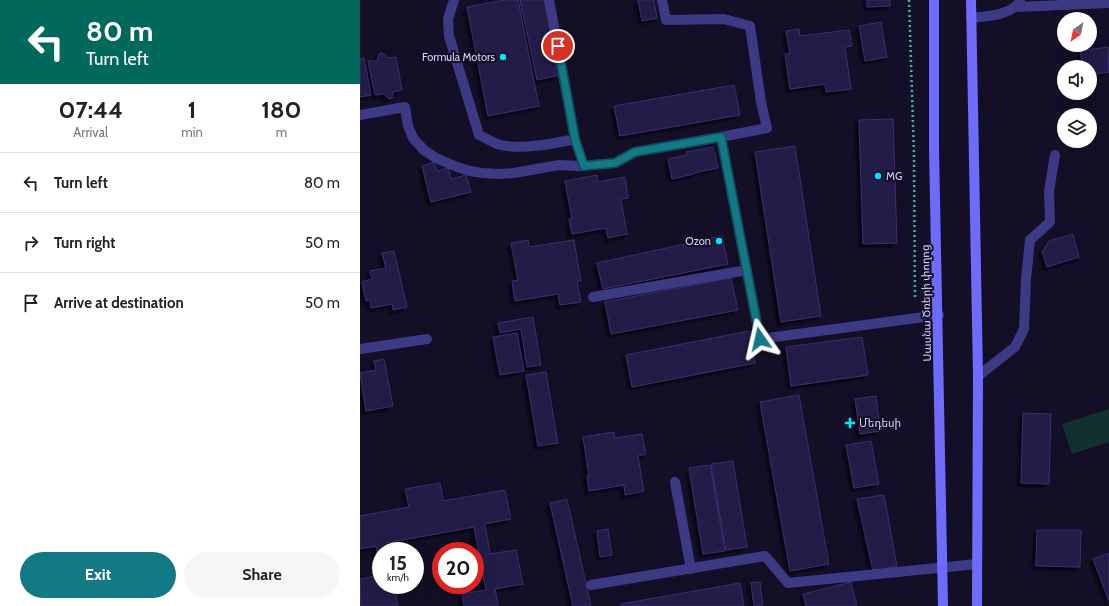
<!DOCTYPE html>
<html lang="en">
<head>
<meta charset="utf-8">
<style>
  :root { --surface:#fff; --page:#f6f6f6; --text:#222; --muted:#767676; --line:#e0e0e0; --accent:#137a85 }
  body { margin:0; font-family:Cabin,"Noto Sans Armenian",sans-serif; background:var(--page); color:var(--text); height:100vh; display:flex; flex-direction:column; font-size:15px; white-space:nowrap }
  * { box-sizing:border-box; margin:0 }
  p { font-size:13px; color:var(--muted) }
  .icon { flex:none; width:22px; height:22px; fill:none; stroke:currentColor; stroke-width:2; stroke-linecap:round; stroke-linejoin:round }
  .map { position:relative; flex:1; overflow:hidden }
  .panel { display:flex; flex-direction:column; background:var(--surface); width:360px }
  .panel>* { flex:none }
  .top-card { background:#00695c; color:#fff; overflow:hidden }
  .needle { width:26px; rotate:213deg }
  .controls { position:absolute; left:697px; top:12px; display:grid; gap:8px }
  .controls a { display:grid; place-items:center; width:40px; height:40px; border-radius:50%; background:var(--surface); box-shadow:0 4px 16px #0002; font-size:20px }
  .speed { position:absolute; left:12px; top:542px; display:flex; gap:8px; font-size:20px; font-weight:700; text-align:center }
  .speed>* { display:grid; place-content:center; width:52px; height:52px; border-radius:50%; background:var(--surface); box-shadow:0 4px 16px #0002; line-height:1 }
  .speed small { font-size:10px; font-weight:400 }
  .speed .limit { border:6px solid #d22; background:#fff; color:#111 }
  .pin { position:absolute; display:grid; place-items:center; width:34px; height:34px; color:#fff; margin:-17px; border:2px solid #fff; border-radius:50%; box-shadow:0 1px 4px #0007 }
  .me { position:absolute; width:44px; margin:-22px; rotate:349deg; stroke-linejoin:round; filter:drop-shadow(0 0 3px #0008) }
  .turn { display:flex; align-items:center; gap:14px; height:84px; padding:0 20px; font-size:18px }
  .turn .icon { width:52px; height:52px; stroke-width:2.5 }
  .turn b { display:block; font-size:28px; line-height:34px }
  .eta { display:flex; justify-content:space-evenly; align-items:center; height:68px; text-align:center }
  .eta b { font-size:24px; font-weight:800; line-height:28px }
  .button { display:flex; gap:8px; margin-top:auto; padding:8px 20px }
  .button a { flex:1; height:46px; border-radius:24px; background:var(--accent); color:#fff; font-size:16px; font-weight:800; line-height:46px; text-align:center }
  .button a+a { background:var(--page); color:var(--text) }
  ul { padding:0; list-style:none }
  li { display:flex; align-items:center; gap:12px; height:60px; padding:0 20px; border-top:1px solid var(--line) }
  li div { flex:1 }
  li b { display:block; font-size:15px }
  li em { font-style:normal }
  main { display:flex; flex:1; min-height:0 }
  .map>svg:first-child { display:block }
  .grass { fill:#12302f }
  .building { fill:#241b47; stroke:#3b2d73; filter:url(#shadow) }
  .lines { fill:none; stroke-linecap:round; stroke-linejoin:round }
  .path { stroke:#2fb8b0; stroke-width:2.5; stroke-dasharray:2 3; stroke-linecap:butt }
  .service { stroke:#3d3a85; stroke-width:10 }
  .secondary { stroke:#6f6bff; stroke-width:10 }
  .route-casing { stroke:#0c4f56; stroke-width:10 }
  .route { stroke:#137a85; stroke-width:7 }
  .poi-dot { fill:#00e5ff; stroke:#130f26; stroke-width:1.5 }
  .labels { text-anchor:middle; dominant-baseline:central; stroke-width:4; stroke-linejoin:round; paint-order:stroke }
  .poi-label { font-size:11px; fill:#d9d4ff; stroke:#130f26; text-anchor:end }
  .street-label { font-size:11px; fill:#d9d4ff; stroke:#130f26 }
</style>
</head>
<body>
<main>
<section class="panel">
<div class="top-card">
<div class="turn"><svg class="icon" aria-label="left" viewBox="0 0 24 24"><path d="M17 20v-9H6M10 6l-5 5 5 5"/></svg><div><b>80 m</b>Turn left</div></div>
</div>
<div class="eta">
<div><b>07:44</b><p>Arrival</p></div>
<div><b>1</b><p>min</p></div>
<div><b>180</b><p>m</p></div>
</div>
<ul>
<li><svg class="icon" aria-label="left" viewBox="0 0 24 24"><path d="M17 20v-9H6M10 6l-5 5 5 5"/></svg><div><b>Turn left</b></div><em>80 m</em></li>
<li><svg class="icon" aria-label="right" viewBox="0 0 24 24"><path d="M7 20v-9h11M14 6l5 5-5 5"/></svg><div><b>Turn right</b></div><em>50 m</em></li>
<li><svg class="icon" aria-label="arrive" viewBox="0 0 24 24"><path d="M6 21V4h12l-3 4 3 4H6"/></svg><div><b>Arrive at destination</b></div><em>50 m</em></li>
</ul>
<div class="button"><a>Exit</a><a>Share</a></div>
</section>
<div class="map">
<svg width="749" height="606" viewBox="0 0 749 606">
  <defs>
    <filter id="shadow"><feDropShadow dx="-3.5" dy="3.5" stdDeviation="1" flood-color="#0009"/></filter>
  </defs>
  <rect width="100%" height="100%" fill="#130f26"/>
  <polygon class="grass" points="749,409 749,442 712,454 702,424"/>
  <g class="building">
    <polygon points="145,0 158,0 179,106 128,116 107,7"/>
    <polygon points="160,0 185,0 200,75 177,80"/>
    <polygon points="278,0 294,0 297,18 282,21"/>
    <polygon points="507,0 530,0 530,6 507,7"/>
    <polygon points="521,22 527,57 505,61 499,26"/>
    <polygon points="439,29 440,36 489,30 492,46 485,47 491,89 466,92 465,84 430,89 425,54 430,54 426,31"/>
    <polygon points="748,47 749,72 730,75 730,67 723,67 720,51"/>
    <polygon points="22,53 28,58 36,57 42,90 33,92 32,98 29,99 24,94 15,95 8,61 17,61 19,54"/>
    <polygon points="4,58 11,95 0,97 0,59"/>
    <polygon points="374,85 380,115 260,136 254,106"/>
    <polygon points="533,119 537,243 503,244 499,120"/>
    <polygon points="435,146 461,316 421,322 395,152"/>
    <polygon points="353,147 358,168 334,173 334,174 312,179 308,159 327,155 326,152"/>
    <polygon points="74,162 77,171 88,168 91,179 106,175 111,192 71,202 62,166"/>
    <polygon points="237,175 238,182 265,177 268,198 261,199 267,234 248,238 246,228 212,234 209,219 212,219 205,181"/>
    <polygon points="713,234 719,257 687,267 682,252 689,241"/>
    <polygon points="362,236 368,264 243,289 237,263"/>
    <polygon points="168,240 169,247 214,240 221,281 217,281 221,302 200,305 198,294 155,301 152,281 158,280 151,243"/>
    <polygon points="34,251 47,307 33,310 32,304 11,308 10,300 6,301 2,282 12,279 10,271 26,268 22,253"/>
    <polygon points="371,278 378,310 251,334 245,302"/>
    <polygon points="173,317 181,365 167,367 161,329 140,333 138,323"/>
    <polygon points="389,331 395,363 272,387 266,355"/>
    <polygon points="157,333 164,371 140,375 133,337"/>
    <polygon points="502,337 508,375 431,386 426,347"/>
    <polygon points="24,359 33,406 6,411 0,373 16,370 14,361"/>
    <polygon points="186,372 198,443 178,446 166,375"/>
    <polygon points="439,395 469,564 430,571 400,402"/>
    <polygon points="516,396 520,431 500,434 495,399"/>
    <polygon points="663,413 691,414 689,484 661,483"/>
    <polygon points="254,432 255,438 282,434 286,454 278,456 284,491 265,495 264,485 229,491 227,476 229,476 223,437"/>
    <polygon points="511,441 519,484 494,488 486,445"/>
    <polygon points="373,461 387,547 366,550 351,464"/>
    <polygon points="350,465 365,551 343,554 329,468"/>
    <polygon points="80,483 83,501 145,490 151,519 125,524 130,554 156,550 163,584 135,589 138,606 104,606 102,594 126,590 114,527 26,543 28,551 21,551 21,585 34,585 38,606 1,606 0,579 21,575 16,546 0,549 0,516 49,507 45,489"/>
    <polygon points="524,495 537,566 513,571 497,499"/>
    <polygon points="207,499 231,606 213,606 190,503"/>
    <polygon points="248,529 252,555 240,557 237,531"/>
    <polygon points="677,530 721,530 720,567 676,566"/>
    <polygon points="749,553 749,601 733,559"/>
    <polygon points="400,582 403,605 394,606 391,583"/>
    <polygon points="491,582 497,606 446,606 443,594"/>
    <polygon points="380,583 384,606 261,606 261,604"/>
  </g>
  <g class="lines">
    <polyline class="path" points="549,0 554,155 555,299"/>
    <g class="service">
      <path d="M94,0l-6,19 1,17 30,99c7,3 14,8 22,10 22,5 52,-1 74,-6"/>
      <polyline points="189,0 215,139 224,166"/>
      <polyline points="302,0 306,20 364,19 390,26 401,102 407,128 361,137 400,339 579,315"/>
      <polyline points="656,7 749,3"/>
      <path d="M611,18c18,-2 37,-2 49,-16"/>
      <polyline points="0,115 45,107 48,126 53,138 64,150 76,158 97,167 110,171 122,173 139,174 154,173 199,165 219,166 255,163 275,152 361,137"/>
      <polyline points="233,297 387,270"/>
      <polyline points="0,349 67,339"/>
      <polyline points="618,376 655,347 664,329 666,279 670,240 690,222 689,191 695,155"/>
      <polyline points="315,482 331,569"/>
      <polyline points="231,585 405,556 428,583 617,564"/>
    </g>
    <g class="secondary">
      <polyline points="574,0 574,149 583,606"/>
      <polyline points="611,0 618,376 617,606"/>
    </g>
  </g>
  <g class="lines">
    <g class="route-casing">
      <polyline id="route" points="198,46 215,139 224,166 255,163 275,152 361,137 400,339"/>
    </g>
    <use href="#route" class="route"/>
  </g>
  <g class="poi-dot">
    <circle cx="143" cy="57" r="4"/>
    <circle cx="518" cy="176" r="4"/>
    <circle cx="359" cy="241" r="4"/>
    <path d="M488 417h4v4h4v4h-4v4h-4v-4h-4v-4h4z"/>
  </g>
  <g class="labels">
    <g class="poi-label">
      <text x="135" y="57">Formula Motors</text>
      <text x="526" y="176" text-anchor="start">MG</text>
      <text x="351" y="241">Ozon</text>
      <text x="499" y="423" text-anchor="start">Մեդեսի</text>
    </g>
    <g class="street-label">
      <text transform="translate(566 303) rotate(-91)">Սասնա Ծռերի փողոց</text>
    </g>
  </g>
</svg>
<div class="controls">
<a><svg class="needle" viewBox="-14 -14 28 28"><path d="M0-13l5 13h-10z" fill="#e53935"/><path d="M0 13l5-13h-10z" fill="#767676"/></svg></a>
<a><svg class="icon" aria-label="sound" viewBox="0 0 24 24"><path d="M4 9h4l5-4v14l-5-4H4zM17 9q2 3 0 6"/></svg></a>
<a><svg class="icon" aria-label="layers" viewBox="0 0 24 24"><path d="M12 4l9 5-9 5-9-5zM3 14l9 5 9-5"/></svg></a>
</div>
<div class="speed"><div>15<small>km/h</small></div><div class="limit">20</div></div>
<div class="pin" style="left:198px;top:46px;background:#d93025"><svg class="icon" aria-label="arrive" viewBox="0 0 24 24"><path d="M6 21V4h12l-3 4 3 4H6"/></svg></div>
<svg class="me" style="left:400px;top:339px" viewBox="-20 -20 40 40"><path d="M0-17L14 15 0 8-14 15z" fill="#137a85" stroke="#fff" stroke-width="4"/></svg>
</div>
</main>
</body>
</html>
